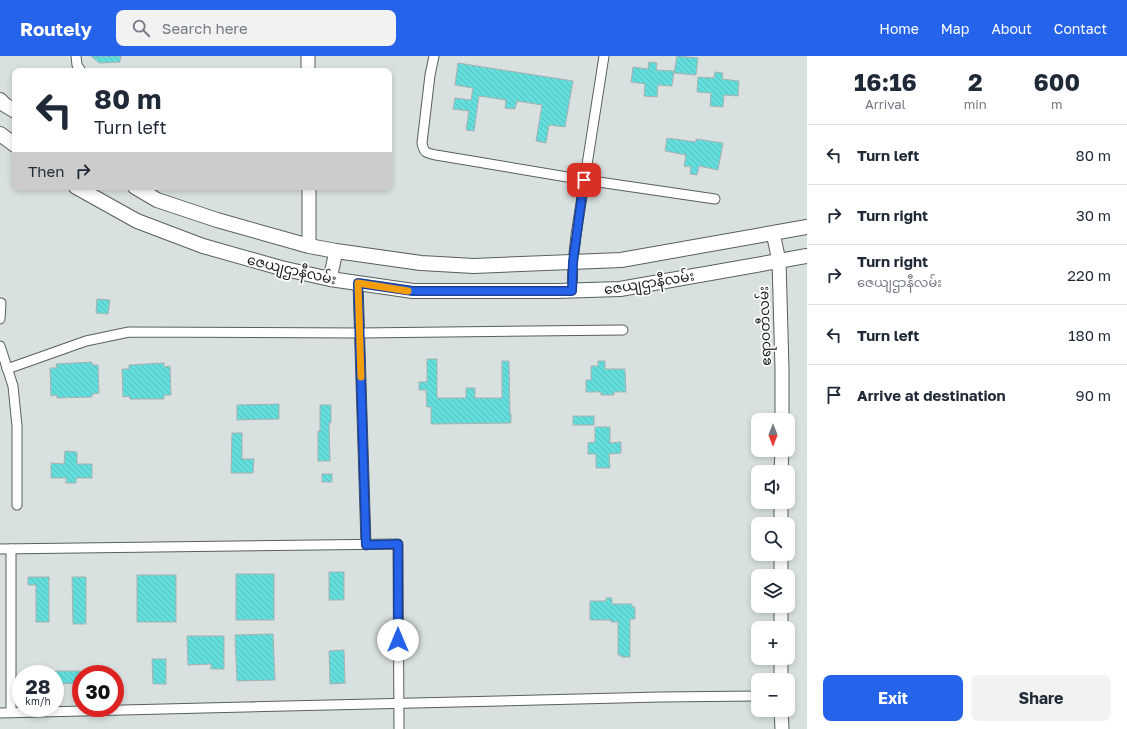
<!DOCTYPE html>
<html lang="en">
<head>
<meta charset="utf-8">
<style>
  :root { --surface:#fff; --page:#f2f2f3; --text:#1f2937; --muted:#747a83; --line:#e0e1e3; --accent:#2563eb }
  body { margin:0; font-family:"Golos Text","Noto Sans Myanmar",sans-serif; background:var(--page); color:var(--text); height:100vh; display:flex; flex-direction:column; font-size:15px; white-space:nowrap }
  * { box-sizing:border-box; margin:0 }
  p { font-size:13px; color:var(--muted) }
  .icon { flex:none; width:22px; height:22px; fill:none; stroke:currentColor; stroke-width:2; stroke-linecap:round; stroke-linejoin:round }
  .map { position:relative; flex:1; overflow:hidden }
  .panel { display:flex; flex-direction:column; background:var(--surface); width:320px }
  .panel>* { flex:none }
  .guide { position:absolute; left:12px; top:12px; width:380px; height:122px; border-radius:8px; box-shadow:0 2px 6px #0003; background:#fff; color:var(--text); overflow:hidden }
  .needle { width:26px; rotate:180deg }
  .tools { position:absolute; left:751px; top:357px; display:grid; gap:8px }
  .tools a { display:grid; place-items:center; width:44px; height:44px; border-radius:8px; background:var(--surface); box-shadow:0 2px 6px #0003; font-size:20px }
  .speed { position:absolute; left:12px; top:609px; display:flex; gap:8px; font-size:20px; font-weight:700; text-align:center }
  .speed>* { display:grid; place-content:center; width:52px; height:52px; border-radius:50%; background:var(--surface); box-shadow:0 2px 6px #0003; line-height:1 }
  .speed small { font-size:10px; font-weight:400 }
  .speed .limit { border:6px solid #d22; background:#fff; color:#111 }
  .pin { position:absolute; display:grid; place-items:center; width:34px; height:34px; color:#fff; margin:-17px; border-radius:8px; box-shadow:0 2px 6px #0006 }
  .me { position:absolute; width:44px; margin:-22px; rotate:0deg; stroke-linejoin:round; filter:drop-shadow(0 0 3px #0008) }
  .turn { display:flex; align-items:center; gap:14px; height:84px; padding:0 16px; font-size:18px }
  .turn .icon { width:52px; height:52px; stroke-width:2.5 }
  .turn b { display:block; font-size:28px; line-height:34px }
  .then { display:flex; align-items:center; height:38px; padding:0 16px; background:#0003; gap:8px; font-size:15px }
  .eta { display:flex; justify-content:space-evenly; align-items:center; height:68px; text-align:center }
  .eta b { font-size:24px; font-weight:700; line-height:28px }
  .action { display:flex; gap:8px; margin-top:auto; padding:8px 16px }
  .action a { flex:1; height:46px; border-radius:8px; background:var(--accent); color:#fff; font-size:16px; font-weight:700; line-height:46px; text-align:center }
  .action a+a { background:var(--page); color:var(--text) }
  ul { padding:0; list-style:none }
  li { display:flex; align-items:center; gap:12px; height:60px; padding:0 16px; border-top:1px solid var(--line) }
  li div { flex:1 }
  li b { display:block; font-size:15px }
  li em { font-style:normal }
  header { display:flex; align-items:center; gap:24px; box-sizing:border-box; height:56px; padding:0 20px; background:var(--accent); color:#fff }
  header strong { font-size:19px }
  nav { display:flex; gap:22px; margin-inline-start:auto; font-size:14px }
  .search { width:280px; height:36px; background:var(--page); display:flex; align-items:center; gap:10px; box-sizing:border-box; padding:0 14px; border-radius:8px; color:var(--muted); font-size:15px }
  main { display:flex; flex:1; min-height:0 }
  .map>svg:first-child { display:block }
  .building { fill:url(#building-back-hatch); stroke:#aab1b1 }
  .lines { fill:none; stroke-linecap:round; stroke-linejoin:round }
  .street-casing { stroke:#585f5e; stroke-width:11 }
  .secondary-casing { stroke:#585f5e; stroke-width:15 }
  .primary-casing { stroke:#585f5e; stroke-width:16 }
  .street { stroke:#fff; stroke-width:9 }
  .secondary { stroke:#fff; stroke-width:13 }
  .primary { stroke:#fff; stroke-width:14 }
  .route-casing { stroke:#184099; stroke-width:10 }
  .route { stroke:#2563eb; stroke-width:7 }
  .slow { stroke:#f59e0b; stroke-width:7 }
  .labels { text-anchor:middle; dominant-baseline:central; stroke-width:3.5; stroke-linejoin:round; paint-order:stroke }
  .street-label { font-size:14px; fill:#1b1e1e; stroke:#fff }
</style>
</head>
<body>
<header>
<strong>Routely</strong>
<div class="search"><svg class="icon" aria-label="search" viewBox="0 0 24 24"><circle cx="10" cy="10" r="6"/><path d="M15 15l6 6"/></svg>Search here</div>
<nav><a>Home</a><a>Map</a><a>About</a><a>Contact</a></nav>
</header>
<main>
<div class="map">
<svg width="807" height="673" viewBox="0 0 807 673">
  <defs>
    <pattern id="building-back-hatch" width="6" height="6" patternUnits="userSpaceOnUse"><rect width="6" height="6" fill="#63dedc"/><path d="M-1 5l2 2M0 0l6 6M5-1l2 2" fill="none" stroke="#55bebc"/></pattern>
  </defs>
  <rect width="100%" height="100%" fill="#d8e0e0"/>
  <g class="building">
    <polygon points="91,0 121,0 120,6 99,7"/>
    <polygon points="677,0 698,2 696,19 674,17"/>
    <polygon points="649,6 657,7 656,14 674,15 672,30 658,29 657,41 644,40 645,28 631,26 633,11 648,13"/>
    <polygon points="458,7 573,25 565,71 549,69 546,87 536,85 542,49 517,45 515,53 505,52 506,44 479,40 474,75 466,74 469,55 453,53 455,42 471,44 473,32 455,29"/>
    <polygon points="715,16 723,17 722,23 739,25 738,40 724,39 723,51 710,50 711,37 697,36 698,21 714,22"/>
    <polygon points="667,82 696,86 696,83 723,87 718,114 699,110 697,119 690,118 691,111 684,110 686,99 665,95"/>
    <polygon points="97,243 110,244 108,258 96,257"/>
    <polygon points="427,303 437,303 437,342 466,342 466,332 475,332 475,342 502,342 502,305 509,305 510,358 511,358 511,367 431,368 431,351 427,351 426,334 419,334 419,326 427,326"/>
    <polygon points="598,305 605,305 605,313 625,313 626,336 614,336 614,339 601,339 601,336 586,336 586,324 591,324 591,310 598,310"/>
    <polygon points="92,306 92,309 98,309 99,337 92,338 92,341 57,342 57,339 51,340 50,312 57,312 56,308"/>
    <polygon points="164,307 164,311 170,310 171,339 164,339 164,343 130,343 129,340 123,341 122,313 129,313 129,309"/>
    <polygon points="279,348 279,363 237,364 237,349"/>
    <polygon points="320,349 331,349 331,367 329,367 330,405 318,405 318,375 320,375"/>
    <rect x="573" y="360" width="21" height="9"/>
    <polygon points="595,371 610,371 610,387 621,386 621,397 609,398 610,412 596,412 596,398 588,398 588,387 595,386"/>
    <polygon points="232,377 242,377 242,403 254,403 253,417 231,417"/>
    <polygon points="65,395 77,396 77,408 92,408 92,422 76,422 76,427 66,427 66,422 51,422 51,407 64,408"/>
    <rect x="322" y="418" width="10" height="8"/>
    <rect x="329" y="516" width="15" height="28"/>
    <rect x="236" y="518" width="38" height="46"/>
    <rect x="137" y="519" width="39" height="47"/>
    <polygon points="28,521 49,521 49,566 36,566 36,529 28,529"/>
    <polygon points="72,521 86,521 86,568 73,568"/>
    <polygon points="606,542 612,542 612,548 632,548 632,551 635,551 635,563 630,563 630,601 621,601 621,599 618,599 618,566 611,566 611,564 590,564 590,545 606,545"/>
    <polygon points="273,578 275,624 237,625 235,579"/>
    <polygon points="187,580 224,580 224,613 211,613 211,608 188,609"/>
    <polygon points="344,594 345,627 330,628 329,595"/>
    <polygon points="152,603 166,603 166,628 153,628"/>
    <polygon points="55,615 81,615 81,627 55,628"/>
  </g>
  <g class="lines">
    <g class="street-casing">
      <g id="street">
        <polyline points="76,0 77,9 81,15"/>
        <path d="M434,0l-4,19 -8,68c2,10 4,10 14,12l149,25 130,19"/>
        <polyline points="358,227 366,489"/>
        <polyline points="572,235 573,206 576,179 604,0"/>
        <polyline points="0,263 1,247"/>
        <polyline points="0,290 13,330 17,370 17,449"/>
        <polyline points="7,313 86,285 129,276 360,277 623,274"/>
        <polyline points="0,493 398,488 399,673"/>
        <polyline points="11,493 11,656"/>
        <polyline points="0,657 660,641 758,640"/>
      </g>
    </g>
    <g class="secondary-casing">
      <g id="secondary">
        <polyline points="308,0 308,15"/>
        <polyline points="309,131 309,190"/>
        <polyline points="773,177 779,205 782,313 782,364"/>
        <polyline points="330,223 336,195"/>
        <polyline points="781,416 782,394"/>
        <polyline points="781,468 781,446"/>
        <polyline points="781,520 781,498"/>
        <polyline points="781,572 781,550"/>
        <polyline points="781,624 781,602"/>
        <polyline points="781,654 782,673"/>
      </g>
    </g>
    <g class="primary-casing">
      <g id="primary">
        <polyline points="0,44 5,49 15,55"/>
        <polyline points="0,78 15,89"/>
        <polyline points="76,131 137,165 203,190 281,212 330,223 413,235 557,235 620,233 807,200"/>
        <polyline points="135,131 157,144 217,164 309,190 336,195 421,207 474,210 621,204 807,171"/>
      </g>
    </g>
    <use href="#street" class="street"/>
    <use href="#secondary" class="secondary"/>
    <use href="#primary" class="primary"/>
  </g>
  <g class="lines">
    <g class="route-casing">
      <polyline id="route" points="398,584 398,488 366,489 358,227 413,235 572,235 573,206 584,124"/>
    </g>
    <use href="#route" class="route"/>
    <polyline class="slow" points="361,321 358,227 408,235"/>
  </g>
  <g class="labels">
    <g class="street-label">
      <text transform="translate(292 213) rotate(13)">ဇေယျဌာနီလမ်း</text>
      <text transform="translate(649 226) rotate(-9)">ဇေယျဌာနီလမ်း</text>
      <text transform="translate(764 270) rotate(-92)">ဧရာဝတီလမ်း</text>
    </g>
  </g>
</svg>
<div class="tools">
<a><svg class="needle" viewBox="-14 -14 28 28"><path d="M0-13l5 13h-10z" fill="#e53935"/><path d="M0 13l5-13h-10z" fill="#747a83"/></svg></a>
<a><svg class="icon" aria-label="sound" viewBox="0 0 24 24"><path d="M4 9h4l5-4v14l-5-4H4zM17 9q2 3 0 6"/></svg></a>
<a><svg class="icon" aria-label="search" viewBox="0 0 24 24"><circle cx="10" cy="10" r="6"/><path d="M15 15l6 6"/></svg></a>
<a><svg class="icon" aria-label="layers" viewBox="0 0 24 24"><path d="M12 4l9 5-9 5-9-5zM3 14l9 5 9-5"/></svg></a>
<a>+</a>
<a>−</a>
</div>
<div class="speed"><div>28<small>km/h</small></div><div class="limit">30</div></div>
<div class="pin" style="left:584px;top:124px;background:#d93025"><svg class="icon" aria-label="arrive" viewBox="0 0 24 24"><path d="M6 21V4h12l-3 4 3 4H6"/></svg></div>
<svg class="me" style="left:398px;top:584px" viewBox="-20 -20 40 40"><circle r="19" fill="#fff"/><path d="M0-13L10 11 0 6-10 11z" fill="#2563eb"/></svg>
<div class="guide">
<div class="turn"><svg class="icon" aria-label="left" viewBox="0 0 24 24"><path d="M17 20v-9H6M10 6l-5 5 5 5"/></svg><div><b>80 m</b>Turn left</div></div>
<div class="then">Then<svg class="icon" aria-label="right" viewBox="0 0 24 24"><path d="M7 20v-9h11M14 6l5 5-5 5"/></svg></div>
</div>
</div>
<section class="panel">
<div class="eta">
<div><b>16:16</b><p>Arrival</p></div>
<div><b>2</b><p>min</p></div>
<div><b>600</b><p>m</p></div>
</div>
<ul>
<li><svg class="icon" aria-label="left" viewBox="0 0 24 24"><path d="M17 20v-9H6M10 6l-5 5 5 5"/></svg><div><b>Turn left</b></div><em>80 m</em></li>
<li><svg class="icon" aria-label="right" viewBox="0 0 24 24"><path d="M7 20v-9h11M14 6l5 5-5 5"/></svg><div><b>Turn right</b></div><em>30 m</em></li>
<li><svg class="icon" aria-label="right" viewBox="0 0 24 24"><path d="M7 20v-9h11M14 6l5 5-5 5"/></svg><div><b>Turn right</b><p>ဇေယျဌာနီလမ်း</p></div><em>220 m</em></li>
<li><svg class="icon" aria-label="left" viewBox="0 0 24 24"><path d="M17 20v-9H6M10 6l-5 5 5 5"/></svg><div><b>Turn left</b></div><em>180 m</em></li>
<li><svg class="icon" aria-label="arrive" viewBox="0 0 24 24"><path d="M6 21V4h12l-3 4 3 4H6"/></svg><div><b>Arrive at destination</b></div><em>90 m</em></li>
</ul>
<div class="action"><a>Exit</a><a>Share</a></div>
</section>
</main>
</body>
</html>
